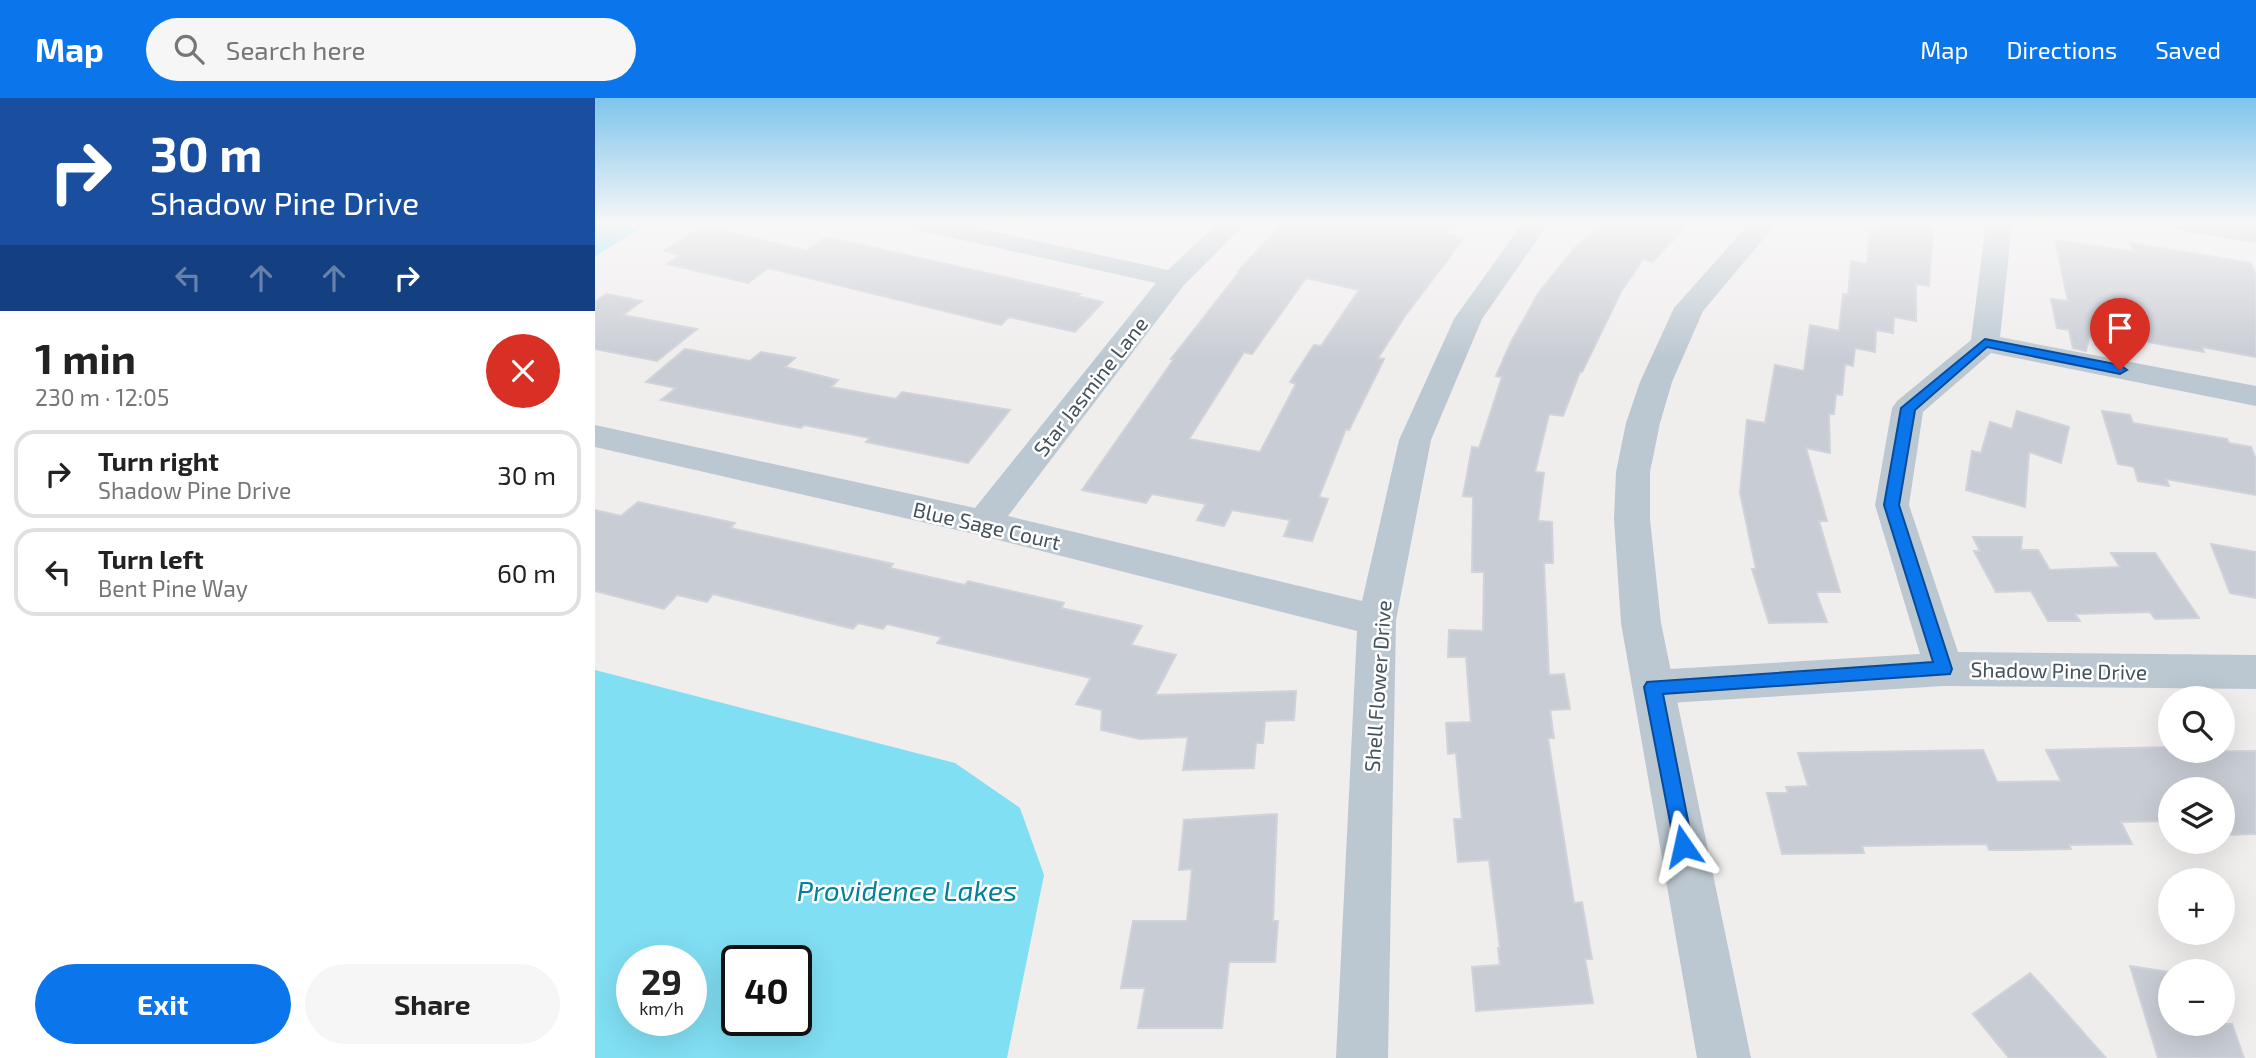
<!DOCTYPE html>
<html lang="en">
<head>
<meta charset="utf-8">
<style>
  :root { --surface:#fff; --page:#f6f6f6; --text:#222; --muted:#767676; --line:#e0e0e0; --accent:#0b75ec }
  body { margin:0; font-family:"Exo 2",sans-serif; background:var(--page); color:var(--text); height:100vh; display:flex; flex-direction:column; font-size:26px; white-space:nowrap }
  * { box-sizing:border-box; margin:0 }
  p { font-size:23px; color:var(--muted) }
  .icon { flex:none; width:38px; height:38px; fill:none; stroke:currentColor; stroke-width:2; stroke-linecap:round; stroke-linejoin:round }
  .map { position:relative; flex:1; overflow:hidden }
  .drawer { display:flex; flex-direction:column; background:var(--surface); width:595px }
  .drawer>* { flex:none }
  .top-card { background:#1a4fa0; color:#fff; overflow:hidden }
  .fabs { position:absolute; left:1563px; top:588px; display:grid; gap:14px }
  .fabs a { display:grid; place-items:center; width:77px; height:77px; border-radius:50%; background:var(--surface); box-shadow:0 7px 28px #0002; font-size:35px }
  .speed { position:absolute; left:21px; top:847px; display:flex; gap:14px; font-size:35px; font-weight:700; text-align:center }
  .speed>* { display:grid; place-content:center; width:91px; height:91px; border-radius:50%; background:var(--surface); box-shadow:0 7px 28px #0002; line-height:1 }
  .speed small { font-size:18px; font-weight:400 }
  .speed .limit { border:4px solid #111; border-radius:10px; background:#fff; color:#111 }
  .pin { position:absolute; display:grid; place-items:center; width:60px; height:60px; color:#fff; margin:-72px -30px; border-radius:50% 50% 50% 0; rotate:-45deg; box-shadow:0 0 7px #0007 }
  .pin .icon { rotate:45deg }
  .me { position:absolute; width:77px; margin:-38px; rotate:349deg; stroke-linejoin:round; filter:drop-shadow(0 0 5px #0008) }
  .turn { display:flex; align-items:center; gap:24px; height:147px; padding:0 35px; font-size:32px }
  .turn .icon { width:91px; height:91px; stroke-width:2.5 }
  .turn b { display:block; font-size:49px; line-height:60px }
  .lanes { display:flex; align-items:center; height:66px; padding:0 35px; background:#0003; justify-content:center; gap:35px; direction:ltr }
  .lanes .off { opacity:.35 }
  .round { display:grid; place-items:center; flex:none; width:74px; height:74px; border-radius:37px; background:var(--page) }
  .head { display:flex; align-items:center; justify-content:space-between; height:119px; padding:0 35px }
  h1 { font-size:42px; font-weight:700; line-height:52px }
  .primary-button { display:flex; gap:14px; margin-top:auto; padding:14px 35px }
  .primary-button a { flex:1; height:80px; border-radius:42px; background:var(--accent); color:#fff; font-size:28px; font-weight:700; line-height:80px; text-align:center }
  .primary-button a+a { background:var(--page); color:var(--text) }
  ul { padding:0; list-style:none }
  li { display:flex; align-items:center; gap:21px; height:88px; margin:0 14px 10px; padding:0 21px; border:4px solid var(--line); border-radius:21px }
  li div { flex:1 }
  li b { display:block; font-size:26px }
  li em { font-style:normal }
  header { display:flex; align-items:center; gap:42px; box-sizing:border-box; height:98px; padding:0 35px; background:var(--accent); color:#fff }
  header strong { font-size:33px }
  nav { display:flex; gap:38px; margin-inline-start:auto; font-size:24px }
  .search { width:490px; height:63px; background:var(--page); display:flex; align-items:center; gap:18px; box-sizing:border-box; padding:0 24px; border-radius:38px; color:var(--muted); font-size:26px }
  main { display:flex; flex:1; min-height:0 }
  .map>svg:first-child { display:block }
  .water { fill:#80dff3; fill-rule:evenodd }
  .building { fill:#c8ccd4; stroke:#d0d3d9; stroke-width:2; fill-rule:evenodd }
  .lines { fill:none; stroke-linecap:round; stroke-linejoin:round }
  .minor { fill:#bcc8d1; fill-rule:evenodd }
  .tertiary { fill:#bcc8d1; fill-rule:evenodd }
  .route { fill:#0b75ec; stroke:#074c99; stroke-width:2 }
  .labels { text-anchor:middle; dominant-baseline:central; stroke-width:5; stroke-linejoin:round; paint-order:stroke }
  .street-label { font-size:21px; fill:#44525c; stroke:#fff }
  .near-water-label { font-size:28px; font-style:italic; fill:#03809a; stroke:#fff }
</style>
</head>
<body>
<header>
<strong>Map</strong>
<div class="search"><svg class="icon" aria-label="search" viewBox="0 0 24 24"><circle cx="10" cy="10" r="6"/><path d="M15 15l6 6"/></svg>Search here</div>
<nav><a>Map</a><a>Directions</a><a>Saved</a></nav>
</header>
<main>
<section class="drawer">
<div class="top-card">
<div class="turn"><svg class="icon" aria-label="right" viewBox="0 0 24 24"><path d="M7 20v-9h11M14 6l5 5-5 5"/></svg><div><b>30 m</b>Shadow Pine Drive</div></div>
<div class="lanes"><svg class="icon off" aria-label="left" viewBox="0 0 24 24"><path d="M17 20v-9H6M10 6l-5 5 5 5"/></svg><svg class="icon off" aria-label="ahead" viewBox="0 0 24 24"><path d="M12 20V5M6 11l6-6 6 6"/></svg><svg class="icon off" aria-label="ahead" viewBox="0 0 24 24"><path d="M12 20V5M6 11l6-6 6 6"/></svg><svg class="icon" aria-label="right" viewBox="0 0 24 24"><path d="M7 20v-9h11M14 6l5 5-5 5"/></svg></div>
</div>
<div class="head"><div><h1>1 min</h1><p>230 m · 12:05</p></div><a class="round" style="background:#d93025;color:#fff"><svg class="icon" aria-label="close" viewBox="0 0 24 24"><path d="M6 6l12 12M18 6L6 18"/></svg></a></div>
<ul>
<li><svg class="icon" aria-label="right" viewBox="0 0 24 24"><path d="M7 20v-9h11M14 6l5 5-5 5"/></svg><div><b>Turn right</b><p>Shadow Pine Drive</p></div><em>30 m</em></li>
<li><svg class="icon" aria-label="left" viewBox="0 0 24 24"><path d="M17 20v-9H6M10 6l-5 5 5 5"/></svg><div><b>Turn left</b><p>Bent Pine Way</p></div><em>60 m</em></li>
</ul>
<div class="primary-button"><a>Exit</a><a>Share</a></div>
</section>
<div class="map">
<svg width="1661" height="960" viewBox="0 0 1661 960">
  <rect width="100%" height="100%" fill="#f0eded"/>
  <g class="water">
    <polygon points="0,126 53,126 0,158"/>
    <path d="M0,572l360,93 65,45 24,67 -37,183h-412zM37,863h59v59h-59zM142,863h59v59h-59z"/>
  </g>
  <g class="building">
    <path d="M687,126h173l-10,9 19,5 -59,78 -27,42 6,1 -35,71 -3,-1 -27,68 9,2 -16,42 -28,-5 6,-16 -58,-10 -8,16 -27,-6 9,-16 -54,-10 -6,9 -64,-13 92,-131h-3l69,-88h-2zM711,180l53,12 -38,56 -7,-1 -24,37 6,2 -36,68 -71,-13 55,-87 8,2z"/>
    <polygon points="1005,126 1094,126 1057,164 1048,161 1026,194 987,274 985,274 968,318 954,316 940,374 949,375 943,423 957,424 958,465 949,465 954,577 969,576 975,611 955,612 959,640 953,640 979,805 987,804 997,861 990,861 998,905 881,913 877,869 905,867 903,850 905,850 894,762 863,764 859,721 867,721 861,655 853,656 851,625 876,624 871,559 853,559 854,532 888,533 889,474 877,474 878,399 868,398 877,349 884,350 907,279 901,278 916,244 944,194 979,151"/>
    <polygon points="1281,126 1338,126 1334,188 1321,186 1321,223 1299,219 1298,235 1281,232 1280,254 1260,250 1258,268 1250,266 1247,297 1241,296 1239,316 1234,316 1235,355 1211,350 1232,423 1224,423 1245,494 1221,494 1232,524 1174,525 1157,471 1161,471 1145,395 1152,322 1170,325 1180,267 1209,273 1215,227 1244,233 1248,196 1253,197 1256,163 1272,166 1275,132 1281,133"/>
    <polygon points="108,128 212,153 231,139 485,196 482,198 508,204 480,234 414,219 406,227 173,170 153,185 72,166 85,157 69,153"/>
    <polygon points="1460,142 1539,154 1536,145 1656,165 1661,177 1661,259 1607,249 1609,254 1519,238 1521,243 1494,239 1491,253 1478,250 1474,232 1462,230 1456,201 1473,203"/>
    <polygon points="11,196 47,203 28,217 102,231 62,263 0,251 0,204"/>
    <polygon points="90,251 155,263 166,254 200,260 190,269 243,282 236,289 301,301 307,294 415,312 373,365 271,344 275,340 209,327 206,330 66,302 81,290 51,284"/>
    <polygon points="1422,313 1474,329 1466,365 1434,354 1430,409 1371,392 1377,353 1386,355 1395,324 1417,331"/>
    <polygon points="1507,313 1535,317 1538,325 1632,341 1634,345 1656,349 1661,361 1661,397 1571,381 1574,388 1543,383 1539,369 1523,366"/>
    <polygon points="43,404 140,425 135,430 298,466 295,470 370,487 373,483 469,505 466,510 547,528 536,547 581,557 560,597 701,593 699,622 670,623 668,645 661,645 659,670 588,672 593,639 545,641 506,632 507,612 481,606 496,580 342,545 347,539 292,526 288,531 263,525 258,531 118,496 112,504 82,497 69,511 0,493 0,412 26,418"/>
    <polygon points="1378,439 1427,439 1426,452 1443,452 1455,472 1525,469 1516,455 1560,455 1604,520 1560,521 1555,514 1480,516 1485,523 1453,523 1436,493 1401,494 1379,453 1385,453"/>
    <polygon points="1616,446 1661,454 1661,500 1635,495"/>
    <polygon points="1575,649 1575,654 1661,653 1661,736 1628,737 1628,691 1575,691 1575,723 1526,724 1537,746 1474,747 1476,751 1424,752 1394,752 1392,746 1267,748 1269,755 1187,756 1172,695 1193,695 1191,689 1213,688 1203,655 1388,652 1402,684 1466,683 1451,652"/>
    <polygon points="682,716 678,823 683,823 680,864 634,864 627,930 543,930 550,890 526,890 538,823 592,823 597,771 584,772 589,722"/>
    <polygon points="1535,868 1575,874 1575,926 1637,926 1649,960 1563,960"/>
    <polygon points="1435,875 1449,890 1511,960 1414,960 1378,916"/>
  </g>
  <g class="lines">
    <g class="minor">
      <polygon points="318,126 365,126 573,172 622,126 650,126 589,187 413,418 767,503 804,342 859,221 927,126 953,126 887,221 836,342 801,522 793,960 741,960 762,533 388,438 0,349 0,327 380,410 561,185 331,134 322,131"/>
      <polygon points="1391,126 1417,126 1405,239 1661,288 1661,308 1396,255 1328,314 1314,407 1363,554 1661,557 1661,591 1349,588 1058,606 1044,601 1038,589 1044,577 1058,572 1325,556 1280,407 1297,310 1302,303 1376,242"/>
      <polygon points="1578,126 1639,126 1661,129 1661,145 1591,134 1582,131"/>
    </g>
    <polygon class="tertiary" points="1154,126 1181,126 1108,213 1077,284 1065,325 1055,374 1055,421 1066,525 1156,960 1102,960 1026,525 1019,421 1021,374 1031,325 1045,284 1079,210"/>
  </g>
  <linearGradient id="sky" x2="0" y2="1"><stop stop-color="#7ec5ec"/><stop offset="0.48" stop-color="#f8f7f7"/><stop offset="1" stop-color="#f8f7f7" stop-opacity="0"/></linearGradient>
  <rect width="1661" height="260" fill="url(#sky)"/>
  <polygon class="route" points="1390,241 1525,267 1532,272 1525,276 1392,249 1320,312 1304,407 1357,571 1355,576 1068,596 1098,748 1095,755 1088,757 1081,755 1049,589 1052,584 1338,564 1289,407 1306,310"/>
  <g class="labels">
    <g class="street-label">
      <text transform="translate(495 288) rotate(-52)">Star Jasmine Lane</text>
      <text transform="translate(392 427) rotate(13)">Blue Sage Court</text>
      <text transform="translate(1464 572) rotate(1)">Shadow Pine Drive</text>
      <text transform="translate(782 588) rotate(-86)">Shell Flower Drive</text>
    </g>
    <g class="near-water-label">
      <text x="312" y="792">Providence Lakes</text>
    </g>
  </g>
</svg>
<div class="fabs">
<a><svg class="icon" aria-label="search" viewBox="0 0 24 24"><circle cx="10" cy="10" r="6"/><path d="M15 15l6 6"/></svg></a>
<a><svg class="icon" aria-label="layers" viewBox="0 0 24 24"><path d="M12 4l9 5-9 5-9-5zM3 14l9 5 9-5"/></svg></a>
<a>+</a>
<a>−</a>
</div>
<div class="speed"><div>29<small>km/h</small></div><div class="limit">40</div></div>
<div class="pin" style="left:1525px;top:272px;background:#d93025"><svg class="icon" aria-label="arrive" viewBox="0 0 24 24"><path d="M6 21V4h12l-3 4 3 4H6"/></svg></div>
<svg class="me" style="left:1088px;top:748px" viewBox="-20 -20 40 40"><path d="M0-17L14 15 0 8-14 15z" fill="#0b75ec" stroke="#fff" stroke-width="4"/></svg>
</div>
</main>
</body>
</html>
